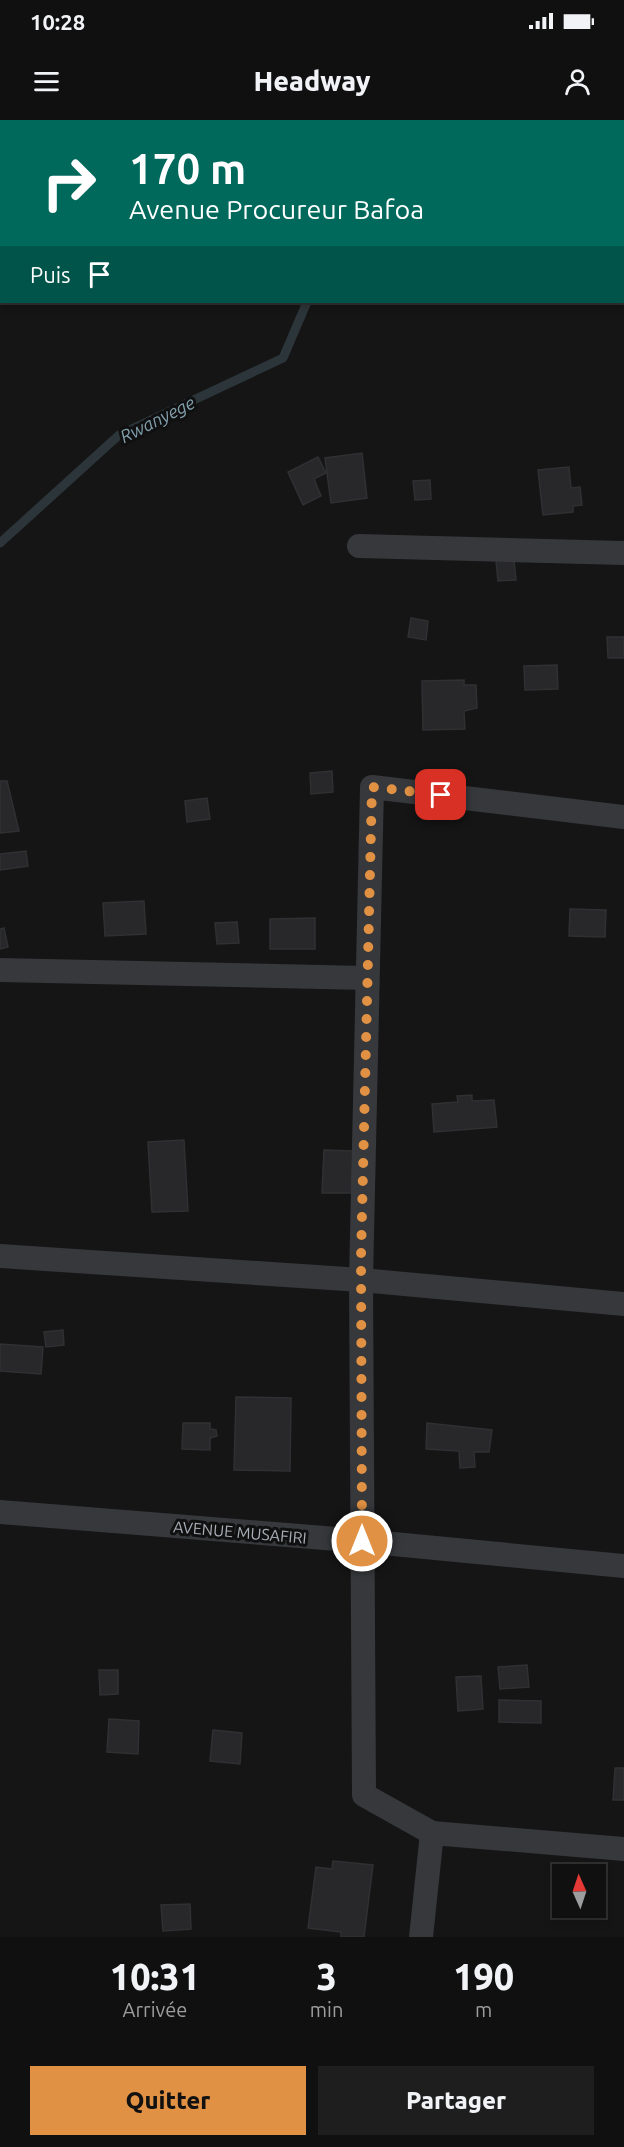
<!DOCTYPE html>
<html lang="fr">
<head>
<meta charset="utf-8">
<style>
  :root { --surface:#101010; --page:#1e1e1e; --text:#f1f3f6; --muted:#9c9d9f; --line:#303030; --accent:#e19143 }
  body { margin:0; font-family:Ubuntu,sans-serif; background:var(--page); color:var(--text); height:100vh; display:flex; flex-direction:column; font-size:22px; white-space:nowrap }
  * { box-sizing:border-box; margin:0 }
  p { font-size:20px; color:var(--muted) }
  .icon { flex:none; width:33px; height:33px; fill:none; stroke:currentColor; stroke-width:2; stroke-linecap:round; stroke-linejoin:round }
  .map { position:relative; height:1817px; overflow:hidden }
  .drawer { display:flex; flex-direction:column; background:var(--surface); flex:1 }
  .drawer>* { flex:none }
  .guide { position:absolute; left:0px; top:0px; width:624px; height:183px; box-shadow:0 3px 9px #0003,0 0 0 2px var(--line); background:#00695c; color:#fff; overflow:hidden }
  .needle { width:39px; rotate:357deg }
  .controls { position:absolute; left:552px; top:1744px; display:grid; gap:12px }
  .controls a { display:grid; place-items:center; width:54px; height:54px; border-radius:0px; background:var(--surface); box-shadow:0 3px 9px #0003,0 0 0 2px var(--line); font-size:30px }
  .pin { position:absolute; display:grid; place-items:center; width:51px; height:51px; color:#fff; margin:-26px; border-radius:12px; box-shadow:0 3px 9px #0006 }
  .me { position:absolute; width:66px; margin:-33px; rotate:0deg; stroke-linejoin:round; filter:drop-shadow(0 0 4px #0008) }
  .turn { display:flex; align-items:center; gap:21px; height:126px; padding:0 30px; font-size:27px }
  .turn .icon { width:78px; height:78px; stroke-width:2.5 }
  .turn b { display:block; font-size:42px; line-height:51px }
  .then { display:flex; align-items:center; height:57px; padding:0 30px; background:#0003; gap:12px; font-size:22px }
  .eta { display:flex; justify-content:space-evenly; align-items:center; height:102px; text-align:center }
  .eta b { font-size:36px; font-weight:800; line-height:42px }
  .primary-button { display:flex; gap:12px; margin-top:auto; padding:12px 30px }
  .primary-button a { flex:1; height:69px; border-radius:0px; background:var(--accent); color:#111; font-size:24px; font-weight:800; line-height:69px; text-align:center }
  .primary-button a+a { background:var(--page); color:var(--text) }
  .status { display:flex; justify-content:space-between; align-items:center; height:42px; padding:0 30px; background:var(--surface); direction:ltr }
  .status svg { height:16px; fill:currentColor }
  header { display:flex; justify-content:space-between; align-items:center; height:78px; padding:0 30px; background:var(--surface); font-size:27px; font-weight:800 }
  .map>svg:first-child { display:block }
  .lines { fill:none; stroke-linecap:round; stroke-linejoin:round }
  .stream { stroke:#2c3539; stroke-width:9 }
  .building { fill:#28282a; stroke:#2f3032; stroke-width:1.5 }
  .street { stroke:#36383b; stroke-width:24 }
  .route { stroke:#e19143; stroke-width:10; stroke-dasharray:0 18 }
  .labels { text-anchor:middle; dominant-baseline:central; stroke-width:6; stroke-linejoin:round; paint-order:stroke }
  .street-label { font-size:16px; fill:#a8aeb5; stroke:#101011 }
  .water-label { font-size:18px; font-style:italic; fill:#82a0ad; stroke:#101011 }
</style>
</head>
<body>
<div class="status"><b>10:28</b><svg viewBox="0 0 49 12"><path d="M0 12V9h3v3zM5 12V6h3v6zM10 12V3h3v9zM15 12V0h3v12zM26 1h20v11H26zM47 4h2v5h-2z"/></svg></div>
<header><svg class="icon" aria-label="menu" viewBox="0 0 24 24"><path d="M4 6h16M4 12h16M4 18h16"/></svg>Headway<svg class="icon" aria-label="person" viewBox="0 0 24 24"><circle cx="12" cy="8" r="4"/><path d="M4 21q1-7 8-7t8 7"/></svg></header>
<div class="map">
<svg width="624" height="1817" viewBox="0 0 624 1817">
  <rect width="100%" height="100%" fill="#151516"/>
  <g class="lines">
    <g class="stream">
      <polyline points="378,2 381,0"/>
      <polyline points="0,423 119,315 283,238 307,182"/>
    </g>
  </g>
  <g class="building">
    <polygon points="362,333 367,378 331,383 325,338"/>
    <polygon points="318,337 326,353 314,359 321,376 303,385 288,352"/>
    <polygon points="569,347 571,368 580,367 582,385 573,386 573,392 543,395 538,350"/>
    <polygon points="430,360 431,379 415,380 413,361"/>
    <polygon points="514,440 516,460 498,461 496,441"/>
    <polygon points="411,498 428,501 426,520 408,517"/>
    <polygon points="607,517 624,517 624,538 608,538"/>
    <polygon points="557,545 558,569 525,570 524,546"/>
    <polygon points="464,560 464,565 476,565 477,588 464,591 465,609 423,610 422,561"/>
    <polygon points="332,651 333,672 311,674 310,653"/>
    <polygon points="0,661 7,661 19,711 0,713"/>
    <polygon points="207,678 210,699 187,702 185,681"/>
    <polygon points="26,731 28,746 0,750 0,734"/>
    <polygon points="144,781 146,814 105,816 103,783"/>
    <polygon points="570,789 606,790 605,817 569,816"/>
    <polygon points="315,798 315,829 270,829 270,799"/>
    <polygon points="237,802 239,823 217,824 215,803"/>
    <polygon points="4,808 8,827 0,829 0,809"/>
    <polygon points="472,975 472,981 494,980 497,1007 434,1012 432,984 458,982 457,976"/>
    <polygon points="184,1020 188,1091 152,1092 148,1022"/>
    <polygon points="324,1030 353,1031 351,1073 322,1073"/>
    <polygon points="63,1210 64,1225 46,1227 44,1212"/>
    <polygon points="0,1224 43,1227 41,1254 0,1251"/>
    <polygon points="236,1277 291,1278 290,1351 234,1350"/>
    <polygon points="183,1303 210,1303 210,1309 216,1310 217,1316 210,1318 210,1330 182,1329"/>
    <polygon points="427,1303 492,1310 489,1332 474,1332 475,1347 460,1348 459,1331 426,1329"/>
    <polygon points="527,1545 529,1567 500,1569 498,1547"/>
    <polygon points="99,1550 118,1550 118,1574 100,1575"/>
    <polygon points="481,1556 483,1589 458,1591 456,1557"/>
    <polygon points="499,1580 541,1581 541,1603 499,1602"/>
    <polygon points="109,1599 139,1601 138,1634 107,1632"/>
    <polygon points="213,1610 242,1613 240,1644 210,1641"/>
    <polygon points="615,1648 624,1648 624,1680 613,1680"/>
    <polygon points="333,1741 373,1745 364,1817 341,1817 341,1812 308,1808 316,1747 332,1749"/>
    <polygon points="190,1784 191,1809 163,1811 161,1785"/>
  </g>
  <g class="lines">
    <g class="street">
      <polyline points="170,0 171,2"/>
      <polyline points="0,4 2,2"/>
      <polyline points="359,426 624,433"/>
      <polyline points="0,850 366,858"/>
      <polyline points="0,1136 361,1160 624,1184"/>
      <polyline points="0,1392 362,1421 624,1446"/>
      <polyline points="432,1713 624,1729"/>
      <polyline points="421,1817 432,1713 364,1675 361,1160 372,667 624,697"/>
    </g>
  </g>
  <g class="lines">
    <polyline class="route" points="362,1421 361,1137 372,667 441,675"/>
  </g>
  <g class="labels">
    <g class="street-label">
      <text transform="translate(240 1412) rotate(5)">AVENUE MUSAFIRI</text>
    </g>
    <g class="water-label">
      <text transform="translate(157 299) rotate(-27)">Rwanyege</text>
    </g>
  </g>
</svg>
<div class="controls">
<a><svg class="needle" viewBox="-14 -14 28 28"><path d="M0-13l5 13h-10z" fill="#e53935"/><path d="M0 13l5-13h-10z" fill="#9c9d9f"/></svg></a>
</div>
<div class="pin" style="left:441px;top:675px;background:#d93025"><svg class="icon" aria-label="arrive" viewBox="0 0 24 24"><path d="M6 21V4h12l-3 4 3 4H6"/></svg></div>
<svg class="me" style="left:362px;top:1421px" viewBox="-20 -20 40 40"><circle r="17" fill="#e19143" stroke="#fff" stroke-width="3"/><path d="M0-11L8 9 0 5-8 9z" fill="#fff"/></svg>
<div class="guide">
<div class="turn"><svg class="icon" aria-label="right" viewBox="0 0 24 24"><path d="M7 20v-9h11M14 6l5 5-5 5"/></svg><div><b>170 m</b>Avenue Procureur Bafoa</div></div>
<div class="then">Puis<svg class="icon" aria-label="arrive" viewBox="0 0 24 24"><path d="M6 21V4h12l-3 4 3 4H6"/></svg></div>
</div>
</div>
<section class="drawer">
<div class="eta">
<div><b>10:31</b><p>Arrivée</p></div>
<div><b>3</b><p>min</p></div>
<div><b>190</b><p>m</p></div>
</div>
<div class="primary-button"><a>Quitter</a><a>Partager</a></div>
</section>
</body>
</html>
